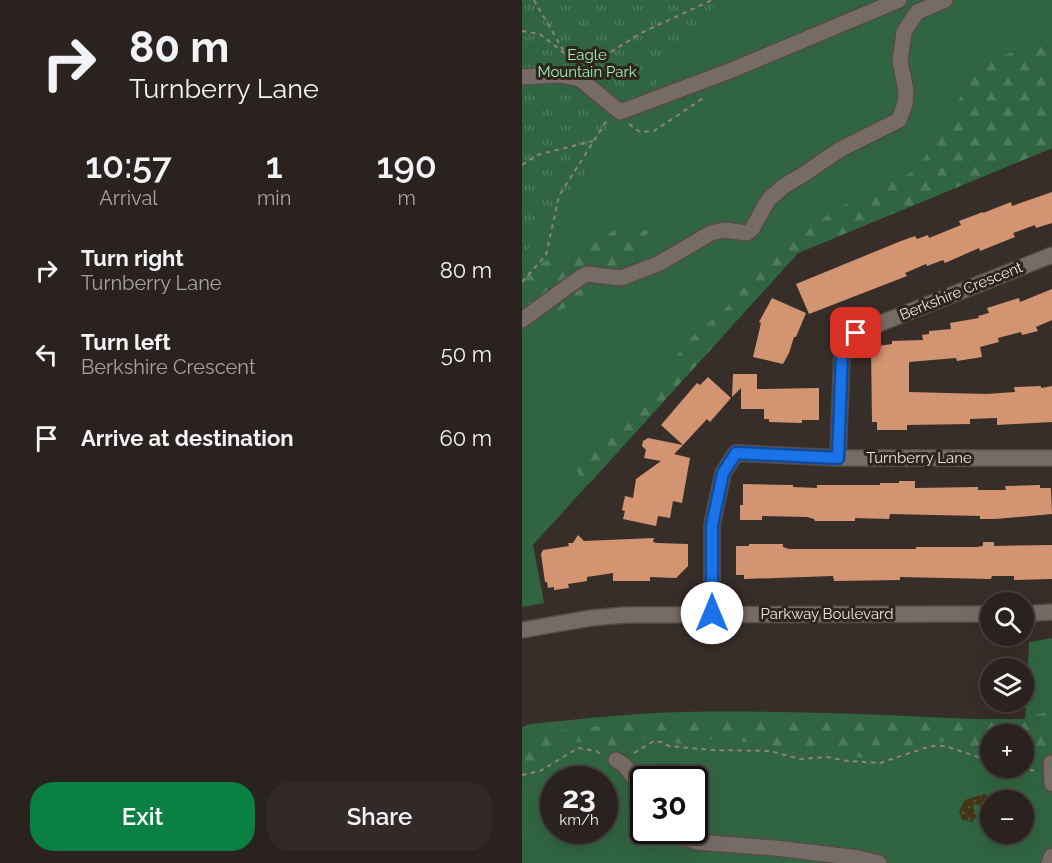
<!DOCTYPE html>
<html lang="en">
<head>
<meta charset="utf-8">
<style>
  :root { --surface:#2a221f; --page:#322a28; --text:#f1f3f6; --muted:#a5a4a4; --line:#463f3d; --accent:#0b8043 }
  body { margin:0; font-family:Raleway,sans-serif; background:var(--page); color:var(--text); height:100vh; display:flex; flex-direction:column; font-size:22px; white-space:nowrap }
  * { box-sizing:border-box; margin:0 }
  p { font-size:20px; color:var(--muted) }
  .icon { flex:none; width:33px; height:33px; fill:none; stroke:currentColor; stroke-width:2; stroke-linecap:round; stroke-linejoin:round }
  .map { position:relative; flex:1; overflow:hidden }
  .sheet { display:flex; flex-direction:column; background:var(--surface); width:522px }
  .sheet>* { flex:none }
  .guide { background:#2a221f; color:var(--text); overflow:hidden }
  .controls { position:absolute; left:458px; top:592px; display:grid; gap:12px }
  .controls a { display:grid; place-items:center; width:54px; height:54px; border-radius:50%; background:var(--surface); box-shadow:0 6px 24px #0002,0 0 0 2px var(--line); font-size:30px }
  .speed { position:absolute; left:18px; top:766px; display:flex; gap:12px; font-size:30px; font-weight:700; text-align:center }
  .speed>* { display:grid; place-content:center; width:78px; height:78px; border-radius:50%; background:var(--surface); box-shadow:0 6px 24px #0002,0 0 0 2px var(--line); line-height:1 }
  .speed small { font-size:15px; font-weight:400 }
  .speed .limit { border:3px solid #111; border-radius:9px; background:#fff; color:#111 }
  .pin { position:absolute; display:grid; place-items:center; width:51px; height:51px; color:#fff; margin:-26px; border-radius:12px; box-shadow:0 3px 9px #0006 }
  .me { position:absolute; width:66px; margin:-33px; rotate:0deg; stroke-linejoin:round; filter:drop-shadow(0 0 4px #0008) }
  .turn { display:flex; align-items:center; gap:21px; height:126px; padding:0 30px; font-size:27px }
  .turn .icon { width:78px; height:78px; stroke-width:2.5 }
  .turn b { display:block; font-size:42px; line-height:51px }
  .eta { display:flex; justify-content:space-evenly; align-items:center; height:102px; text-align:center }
  .eta b { font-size:36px; font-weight:600; line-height:42px }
  .cta { display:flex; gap:12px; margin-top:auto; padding:12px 30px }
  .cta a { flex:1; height:69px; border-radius:24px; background:var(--accent); color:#fff; font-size:24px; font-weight:600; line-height:69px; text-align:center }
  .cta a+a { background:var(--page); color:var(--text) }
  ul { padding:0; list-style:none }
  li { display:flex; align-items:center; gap:18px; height:84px; padding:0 30px }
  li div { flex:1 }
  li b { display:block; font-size:22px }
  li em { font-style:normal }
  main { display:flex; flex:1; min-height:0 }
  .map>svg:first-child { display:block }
  .grass { fill:#316541; fill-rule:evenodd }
  .forest { fill:url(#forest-firs) }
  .sand { fill:url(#sand-dots) }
  .park { fill:url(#park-tufts) }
  .building { fill:#d39571 }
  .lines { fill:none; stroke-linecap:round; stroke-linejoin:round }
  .minor-casing { stroke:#544b47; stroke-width:18 }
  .path { stroke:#8b827e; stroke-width:2; stroke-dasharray:4.5 4.5; stroke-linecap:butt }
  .minor { stroke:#776c65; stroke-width:15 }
  .route-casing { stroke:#114b97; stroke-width:15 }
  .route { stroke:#1a73e8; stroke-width:10 }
  .labels { text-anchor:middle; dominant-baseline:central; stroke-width:6; stroke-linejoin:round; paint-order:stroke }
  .park-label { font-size:15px; fill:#9df2b4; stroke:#2e251f }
  .street-label { font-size:15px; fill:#e9e2df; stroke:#2e251f }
</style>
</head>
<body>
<main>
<section class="sheet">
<div class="guide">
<div class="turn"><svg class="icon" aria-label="right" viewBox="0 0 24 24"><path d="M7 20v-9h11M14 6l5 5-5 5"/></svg><div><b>80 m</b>Turnberry Lane</div></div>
</div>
<div class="eta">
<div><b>10:57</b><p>Arrival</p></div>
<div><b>1</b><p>min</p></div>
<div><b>190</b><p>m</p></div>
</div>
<ul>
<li><svg class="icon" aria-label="right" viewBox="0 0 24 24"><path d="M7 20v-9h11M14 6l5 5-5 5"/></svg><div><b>Turn right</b><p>Turnberry Lane</p></div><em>80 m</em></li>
<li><svg class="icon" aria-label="left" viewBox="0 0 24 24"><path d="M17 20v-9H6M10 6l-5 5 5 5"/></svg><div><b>Turn left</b><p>Berkshire Crescent</p></div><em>50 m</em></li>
<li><svg class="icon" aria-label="arrive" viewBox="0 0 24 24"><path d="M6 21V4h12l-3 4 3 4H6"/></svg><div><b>Arrive at destination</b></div><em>60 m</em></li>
</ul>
<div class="cta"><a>Exit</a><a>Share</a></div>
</section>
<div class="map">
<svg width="530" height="863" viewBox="0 0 530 863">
  <defs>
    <pattern id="forest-firs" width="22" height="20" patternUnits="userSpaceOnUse" patternTransform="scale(1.5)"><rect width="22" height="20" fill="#316541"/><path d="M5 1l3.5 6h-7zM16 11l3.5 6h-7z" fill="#4f7b5c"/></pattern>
    <pattern id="sand-dots" width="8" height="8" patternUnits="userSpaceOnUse" patternTransform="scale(1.5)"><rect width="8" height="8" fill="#413818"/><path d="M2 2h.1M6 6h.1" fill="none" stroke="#5c5439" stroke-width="1.8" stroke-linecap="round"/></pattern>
    <pattern id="park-tufts" width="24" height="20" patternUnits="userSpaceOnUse" patternTransform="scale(1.5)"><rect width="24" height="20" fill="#316541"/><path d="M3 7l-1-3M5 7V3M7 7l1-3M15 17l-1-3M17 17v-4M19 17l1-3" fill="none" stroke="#4f7b5c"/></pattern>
  </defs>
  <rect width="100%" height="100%" fill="#382e29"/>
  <g class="grass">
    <polygon points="192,0 530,0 530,148 276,253 11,545 22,603 0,607 0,259"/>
    <path d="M530,638v225h-530v-136l8,-3c51,-5 103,-11 154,-12 114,-2 228,4 341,10l4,-80zM468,735h33v33h-33zM32,780h50v51h-50zM122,780h50v51h-50zM468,801h33v33h-33z"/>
  </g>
  <g class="forest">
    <polygon points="530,38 530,148 276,253 67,484 60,480 54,468 73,448 90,438 119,411 151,360 171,336 204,308 242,263 307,214 361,182 382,176 397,168 416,133 460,63"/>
    <polygon points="102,225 126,231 120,252 71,289 36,312 15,309 0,317 0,269 59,249"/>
    <path d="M529,710l1,59 -29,-7v-27h-33v20l-38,-14 -38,3 -41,15 -59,-7 -16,3 -25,-9 -57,-8 -28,8 -31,-8 -19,1 -20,16c-12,-5 -24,-11 -37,-13 -17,-2 -37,25 -59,28v-35l147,-17 355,1z"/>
  </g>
  <polygon class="sand" points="461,794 472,797 474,801 468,801 468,811 465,812 457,805 452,804 451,808 455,816 450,822 440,820 437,811 443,800"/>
  <polygon class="park" points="0,0 197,0 125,97 119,99 0,259"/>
  <g class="building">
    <polygon points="530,192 530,223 514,228 513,225 491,233 493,237 458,251 457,248 423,263 421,260 405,266 404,264 383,273 385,276 287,314 274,284 379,241 393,236 395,239 406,235 407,238 439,225 437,221 461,212 461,213 489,202 490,206"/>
    <polygon points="530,289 530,320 514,327 516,331 500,335 499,332 476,338 477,342 458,347 460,357 435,361 434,358 387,362 387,392 464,394 493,392 492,387 519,386 519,388 530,386 530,422 475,425 475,418 448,419 448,424 385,425 385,430 355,430 355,422 350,422 349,347 370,344 370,341 401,340 400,335 407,334 407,331 429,329 428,323 457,318 456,316 467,313 465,308 497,298 498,302"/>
    <polygon points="250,298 284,313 274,337 272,337 267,353 261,364 231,357 239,323 237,322"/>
    <polygon points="211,374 235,374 235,389 297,388 297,420 280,420 280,423 247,422 247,419 242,419 242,409 219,409 219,388 210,397"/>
    <polygon points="186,377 209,398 188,422 185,419 161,445 139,425 175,383 178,385"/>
    <polygon points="126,438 161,445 152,454 168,458 160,503 151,501 148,518 136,516 134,526 101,519 103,511 100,510 103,496 111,498 114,479 139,461 122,458 124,450 120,446 121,441"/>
    <polygon points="377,481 393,481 393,488 456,487 456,490 484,490 483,486 518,485 518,488 529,488 530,514 473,519 458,519 458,516 368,514 367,519 333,518 333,521 293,521 292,519 285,517 240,516 240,520 218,520 218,505 221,505 221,484 271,485 271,487 295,488 295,485 358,485 358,483 377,483"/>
    <polygon points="56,535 62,541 132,538 131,542 135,543 166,544 166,566 154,578 128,577 128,581 91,581 91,573 65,577 65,581 46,584 47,588 32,590 32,587 26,588 25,582 23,582 19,554 21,550 47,546 46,543 51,543"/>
    <polygon points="461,542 472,542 472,546 530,545 530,579 492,580 492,576 470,576 469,579 378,577 378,580 312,581 311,576 222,579 222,575 214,575 214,546 227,546 227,544 261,544 261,547 267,549 394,549 394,547 455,547 461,546"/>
  </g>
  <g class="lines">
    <g class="minor-casing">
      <g id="minor">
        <polyline points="0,77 38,75 58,79 98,112 210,70 377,0"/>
        <polyline points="0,320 59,277 65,274 99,278 136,264 189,233 202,230 225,233 230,229 246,200 262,186 282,174 317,150 377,120 383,104 384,91 378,61 382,32 395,12 423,0"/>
        <polyline points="316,458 320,353 334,333 530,255"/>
        <polyline points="190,613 190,525 201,473 214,453 316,458 530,458"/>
        <polyline points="501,614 530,612"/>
        <polyline points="0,630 69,618 103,615 468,614"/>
        <polyline points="94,760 102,765 122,790"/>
        <polyline points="529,763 530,784"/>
        <polyline points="160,831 166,839 175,842 253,848 337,858 357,863"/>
        <polyline points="527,863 530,856"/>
      </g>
    </g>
    <g class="path">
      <polyline points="12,0 48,62"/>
      <polyline points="0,31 18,34 43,54"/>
      <polyline points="66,66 121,32 190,0"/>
      <polyline points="107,124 118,132 132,131 183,97"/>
      <polyline points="0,165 15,155 71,141"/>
      <polyline points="0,282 24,255 37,196 85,120"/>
      <polyline points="112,753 132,741 139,742 147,746 189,750 248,751 278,759 305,757 326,761 358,763 409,746 423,746 468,761"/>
      <polyline points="490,768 516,771"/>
      <polyline points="0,775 18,771 56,748 74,751 81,756"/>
    </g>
    <use href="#minor" class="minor"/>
  </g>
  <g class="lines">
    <g class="route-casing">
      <polyline id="route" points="190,613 190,525 201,473 214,453 316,458 320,353 334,333"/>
    </g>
    <use href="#route" class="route"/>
  </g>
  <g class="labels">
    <g class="park-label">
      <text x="65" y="55">Eagle<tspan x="65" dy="17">Mountain Park</tspan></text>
    </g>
    <g class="street-label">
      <text transform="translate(439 291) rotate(-22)">Berkshire Crescent</text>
      <text x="397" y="458">Turnberry Lane</text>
      <text x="305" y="614">Parkway Boulevard</text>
    </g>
  </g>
</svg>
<div class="controls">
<a><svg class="icon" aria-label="search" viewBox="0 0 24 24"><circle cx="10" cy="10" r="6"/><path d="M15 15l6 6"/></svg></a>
<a><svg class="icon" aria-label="layers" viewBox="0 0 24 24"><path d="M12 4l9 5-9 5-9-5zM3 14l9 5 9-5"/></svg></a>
<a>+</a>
<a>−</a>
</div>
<div class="speed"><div>23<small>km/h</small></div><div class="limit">30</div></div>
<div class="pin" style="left:334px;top:333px;background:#d93025"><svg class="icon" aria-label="arrive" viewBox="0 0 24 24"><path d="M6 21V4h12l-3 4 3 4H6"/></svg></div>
<svg class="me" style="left:190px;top:613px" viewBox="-20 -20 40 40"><circle r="19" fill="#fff"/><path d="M0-13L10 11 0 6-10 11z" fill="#1a73e8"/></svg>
</div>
</main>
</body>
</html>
